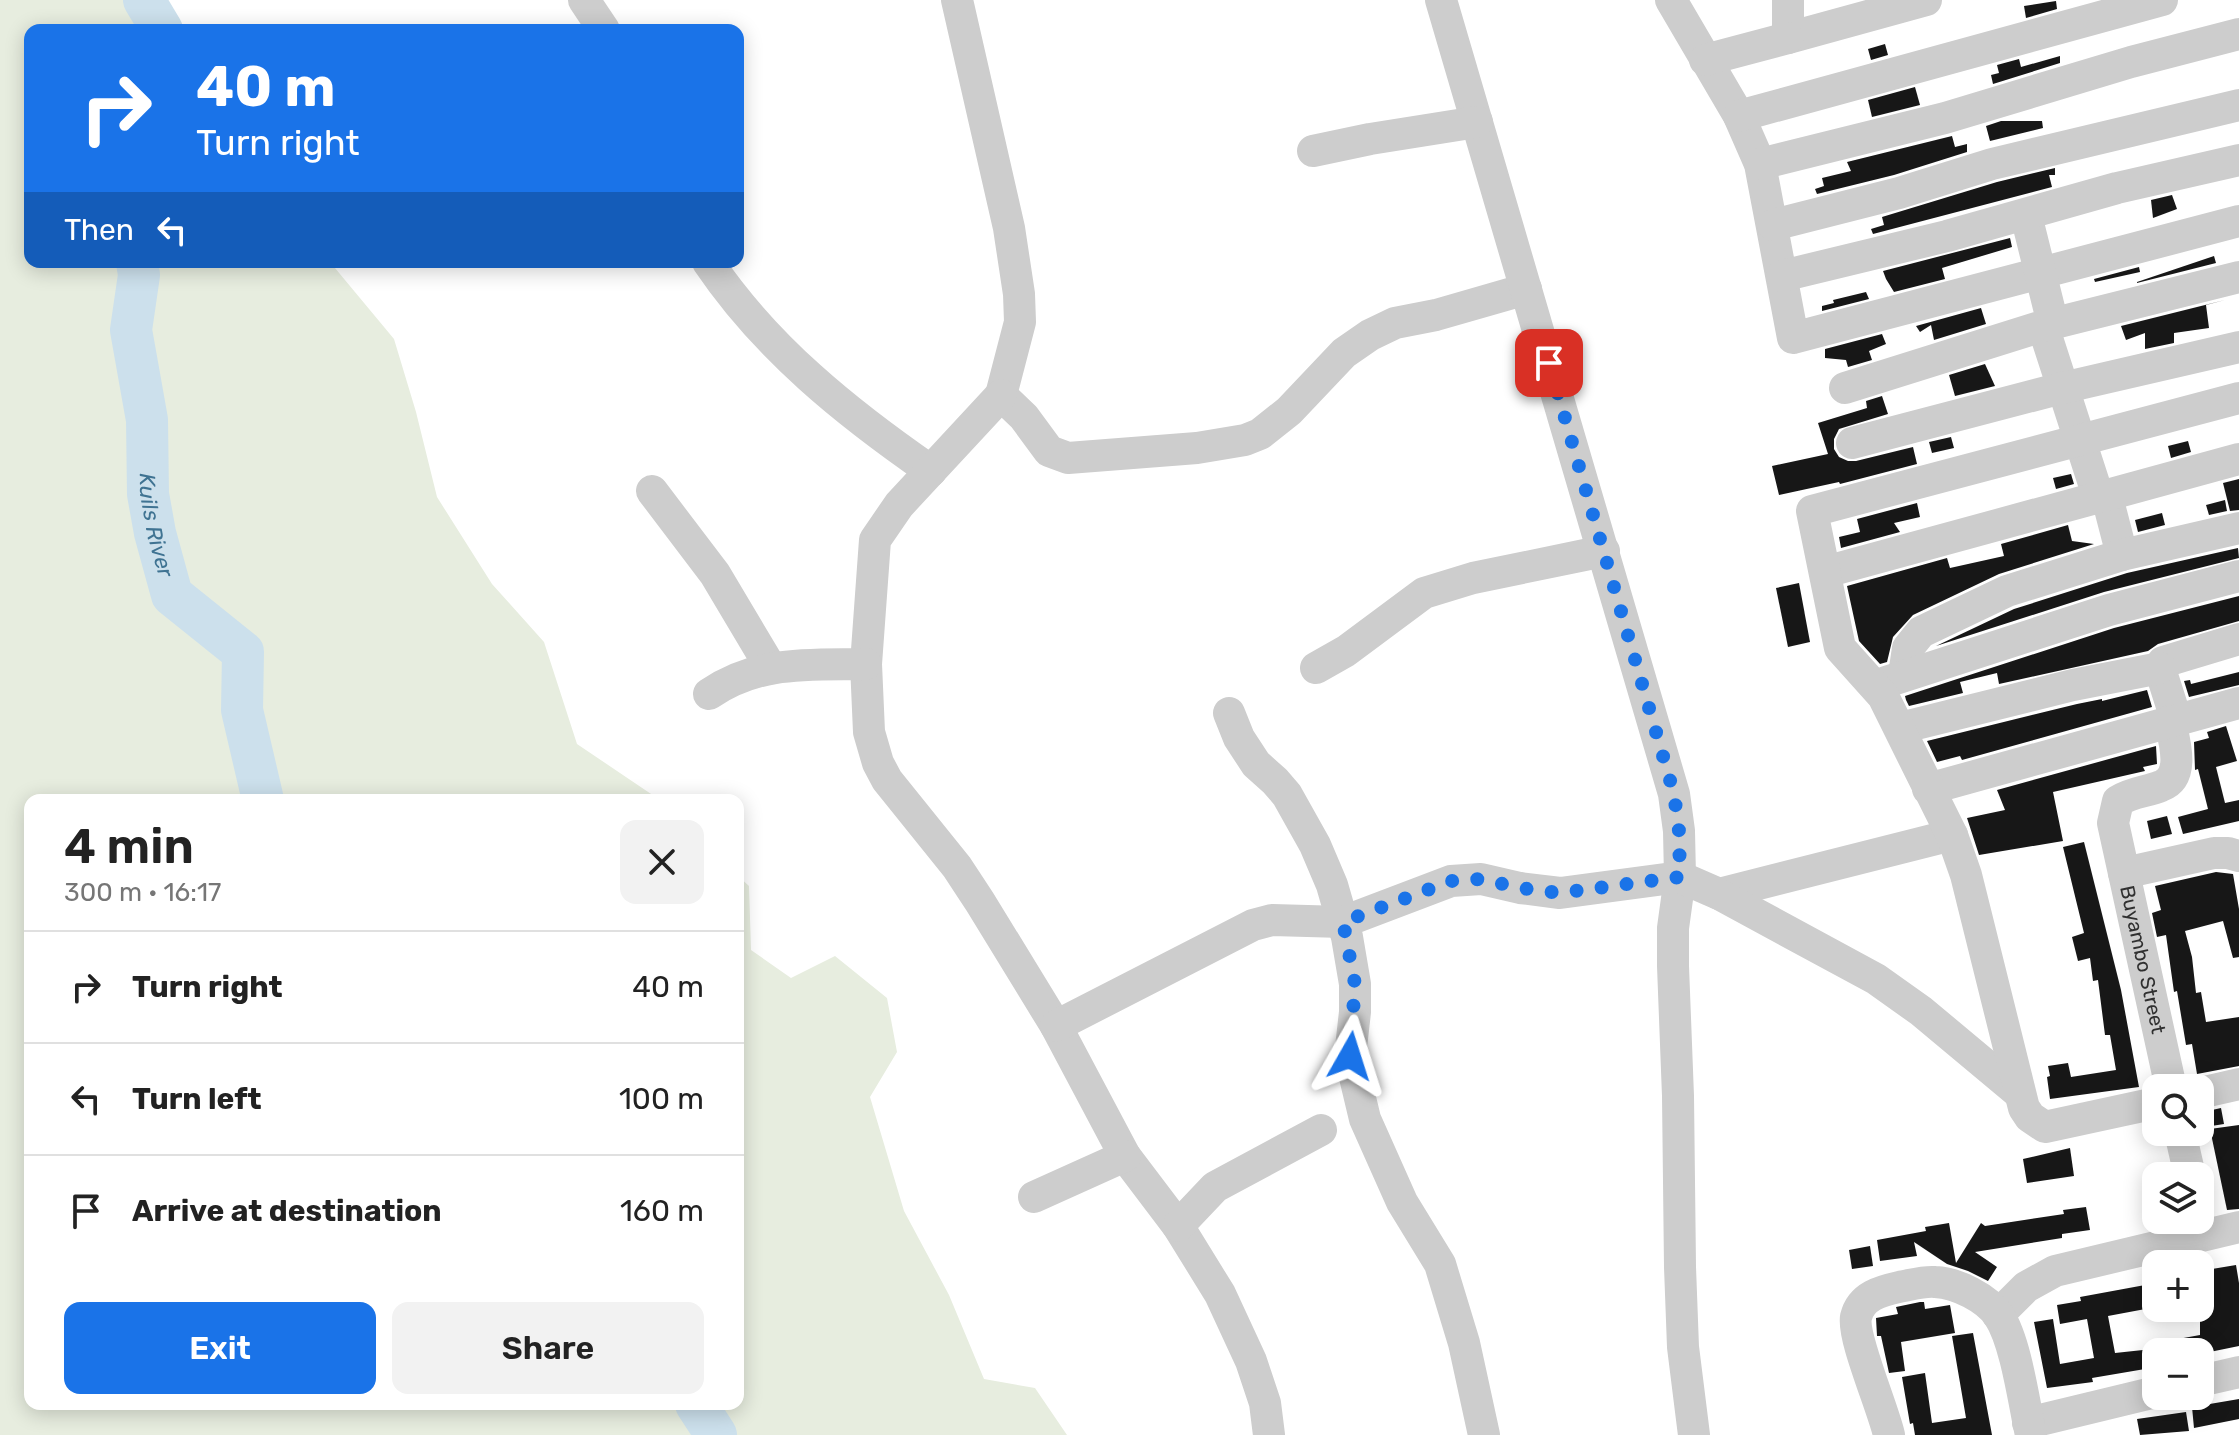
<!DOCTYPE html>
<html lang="en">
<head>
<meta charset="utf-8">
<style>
  :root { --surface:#fff; --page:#f2f2f2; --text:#222; --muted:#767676; --line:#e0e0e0; --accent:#1a73e8 }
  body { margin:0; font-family:Rubik,sans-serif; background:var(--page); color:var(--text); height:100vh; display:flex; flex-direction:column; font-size:30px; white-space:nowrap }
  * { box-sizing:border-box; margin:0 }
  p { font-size:26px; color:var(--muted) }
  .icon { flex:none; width:44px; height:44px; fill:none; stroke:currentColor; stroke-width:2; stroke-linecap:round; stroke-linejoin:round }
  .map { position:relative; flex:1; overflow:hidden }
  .sheet { position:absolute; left:24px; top:794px; width:720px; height:616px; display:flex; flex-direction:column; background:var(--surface); border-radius:16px; box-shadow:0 4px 20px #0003 }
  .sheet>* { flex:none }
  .top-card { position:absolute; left:24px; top:24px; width:720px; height:244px; border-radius:16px; box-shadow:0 4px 20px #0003; background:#1a73e8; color:#fff; overflow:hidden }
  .controls { position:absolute; left:2142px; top:1074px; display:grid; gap:16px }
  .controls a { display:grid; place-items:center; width:72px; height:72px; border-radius:16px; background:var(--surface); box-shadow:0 4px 20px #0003; font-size:40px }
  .pin { position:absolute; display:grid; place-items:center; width:68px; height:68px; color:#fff; margin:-34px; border-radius:16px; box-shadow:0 4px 12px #0006 }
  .me { position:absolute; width:88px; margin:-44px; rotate:6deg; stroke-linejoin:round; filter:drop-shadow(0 0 6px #0008) }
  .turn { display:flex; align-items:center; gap:28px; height:168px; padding:0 40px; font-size:36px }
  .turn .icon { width:104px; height:104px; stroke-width:2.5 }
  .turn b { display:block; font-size:56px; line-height:68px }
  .then { display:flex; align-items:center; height:76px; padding:0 40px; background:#0003; gap:16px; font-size:30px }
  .round { display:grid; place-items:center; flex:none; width:84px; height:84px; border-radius:16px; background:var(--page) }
  .overview { display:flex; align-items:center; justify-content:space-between; height:136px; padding:0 40px }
  h1 { font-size:48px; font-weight:600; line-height:60px }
  .cta { display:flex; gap:16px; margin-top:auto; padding:16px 40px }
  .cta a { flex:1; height:92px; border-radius:16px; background:var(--accent); color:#fff; font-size:32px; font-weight:600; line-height:92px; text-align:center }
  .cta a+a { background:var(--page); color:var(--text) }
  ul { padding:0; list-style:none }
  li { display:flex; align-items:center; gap:24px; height:112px; padding:0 40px; border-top:2px solid var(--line) }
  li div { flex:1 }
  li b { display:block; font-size:30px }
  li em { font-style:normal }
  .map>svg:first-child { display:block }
  .green { fill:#e7eddf }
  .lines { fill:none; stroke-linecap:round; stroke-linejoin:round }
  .river { stroke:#cce0ec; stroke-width:42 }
  .building { fill:#171717 }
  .minor { stroke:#cdcdcd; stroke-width:32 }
  .route { stroke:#1a73e8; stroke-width:14; stroke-dasharray:0 25.2 }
  .labels { text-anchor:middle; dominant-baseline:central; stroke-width:8; stroke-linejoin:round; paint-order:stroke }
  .street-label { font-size:20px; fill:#303030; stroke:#fff }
  .water-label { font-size:22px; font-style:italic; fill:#3f7392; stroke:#fff }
</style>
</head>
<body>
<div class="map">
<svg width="2239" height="1435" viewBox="0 0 2239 1435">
  <rect width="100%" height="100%" fill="#fff"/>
  <polygon class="green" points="0,0 167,0 185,30 30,30 30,262 330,262 394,339 416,412 437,497 492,584 544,642 577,744 660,800 30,800 30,1404 738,1404 738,876 749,886 751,950 791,978 835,956 887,998 897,1052 870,1097 904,1211 949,1295 984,1379 1035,1388 1067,1435 0,1435"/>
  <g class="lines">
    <g class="river">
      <polyline points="144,0 162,30"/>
      <path id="s1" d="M137,262l2,13 -8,55 16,90 1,74 7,39 17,62 71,57 -1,58 21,90"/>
      <polyline points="696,1404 716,1435"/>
    </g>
  </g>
  <g class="building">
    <polygon points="2056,1 2057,9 2026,18 2024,6"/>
    <polygon points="1885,44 1888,55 1871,60 1868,49"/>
    <polygon points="2060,56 2060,63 1993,84 1991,75 1999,73 1997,65 2019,59 2021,67"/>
    <polygon points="1915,87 1920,105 1872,117 1868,100"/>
    <polygon points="2001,121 2042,121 2043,128 1990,141 1986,126"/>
    <polygon points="1952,136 1955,147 1967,144 1967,152 1894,175 1817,194 1815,189 1824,186 1822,178 1851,171 1847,162"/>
    <polygon points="2055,168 2055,175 2049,175 2052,187 1873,234 1871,229 1884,225 1882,217 1997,182"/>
    <polygon points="2172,195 2177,209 2153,218 2151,200"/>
    <polygon points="2010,238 2012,247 1942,268 1945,279 1894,292 1886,279 1883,271"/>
    <polygon points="2214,256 2216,263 2137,283 2137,282"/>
    <polygon points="2139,267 2140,272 2095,282 2094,279"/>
    <polygon points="1866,292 1869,299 1822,311 1822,306 1834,303 1833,300"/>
    <polygon points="2225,300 2206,305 2209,328 2174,333 2174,343 2145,349 2145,333 2126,340 2121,326"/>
    <polygon points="1981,308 1986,324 1934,340 1931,325 1920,332 1916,326"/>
    <polygon points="1882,334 1886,344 1869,351 1872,360 1848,367 1846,360 1825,358 1825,349"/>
    <polygon points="1985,364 1995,386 1955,396 1949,375"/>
    <polygon points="1882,396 1888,414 1839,429 1834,439 1834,449 1839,457 1848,461 1856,461 1913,447 1917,464 1840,484 1839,482 1779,495 1772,466 1828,454 1818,423 1867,408 1866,401"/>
    <polygon points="1951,437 1954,448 1932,453 1929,442"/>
    <polygon points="2188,441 2191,452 2171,458 2168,446"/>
    <polygon points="2071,474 2074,484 2056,489 2053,478"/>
    <polygon points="2239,479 2239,510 2230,511 2223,483"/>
    <polygon points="2225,500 2227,511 2209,515 2206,505"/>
    <polygon points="1917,503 1920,517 1894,523 1900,532 1841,548 1839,537 1860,532 1857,519"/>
    <polygon points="2162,513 2165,525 2138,532 2135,520"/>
    <polygon points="2068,525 2072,541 2094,544 1999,574 1913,615 1893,637 1887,662 1880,664 1859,641 1847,586 1947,558 1950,568 2004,556 2001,544"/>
    <polygon points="2238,548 2239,558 2104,592 1936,646 2014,609 2127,573"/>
    <polygon points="1799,583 1810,642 1788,647 1776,588"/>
    <polygon points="2239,596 2239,621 2158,644 2148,651 1999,684 1997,673 1960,682 1963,693 1909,706 1906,700 1905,696 2114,628"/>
    <polygon points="2239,672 2239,685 2189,697 2184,681 2190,680 2191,684"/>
    <polygon points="2147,690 2152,707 1962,760 1960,756 1937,762 1927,741 2077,704 2102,699 2102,701"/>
    <polygon points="2226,726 2237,761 2216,767 2225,803 2239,800 2239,821 2183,834 2178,817 2208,809 2198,769 2195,770 2194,742 2209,738 2207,732"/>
    <polygon points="2156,746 2157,764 2143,767 2145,771 2053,792 2063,841 1979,855 1967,818 2005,810 1997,790"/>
    <polygon points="2167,816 2172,834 2151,839 2147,821"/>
    <polygon points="2084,842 2121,990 2139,1087 2050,1099 2047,1077 2050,1076 2048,1066 2068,1063 2071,1077 2116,1070 2110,1035 2105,1035 2098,980 2093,981 2090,958 2078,961 2072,937 2084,933 2063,847"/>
    <polygon points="2216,872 2233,874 2239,909 2239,957 2233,958 2223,921 2185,931 2192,957 2196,993 2201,992 2206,1022 2239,1017 2239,1066 2197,1074 2192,1044 2186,1045 2177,991 2174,992 2166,935 2157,937 2152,913 2161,910 2155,886"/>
    <polygon points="2221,1108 2224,1124 2205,1127 2203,1112"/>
    <polygon points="2239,1125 2239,1209 2227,1210 2210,1129"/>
    <polygon points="2070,1148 2074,1176 2027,1183 2023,1159"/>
    <polygon points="2086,1207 2090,1230 2062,1234 2062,1238 1975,1252 1997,1267 1988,1281 1968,1271 1947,1264 1914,1242 1917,1256 1880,1261 1877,1240 1926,1231 1925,1227 1949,1223 1956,1263 1981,1223 1985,1226 2064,1214 2063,1210"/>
    <polygon points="1870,1246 1873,1266 1852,1269 1849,1250"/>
    <polygon points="2236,1265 2239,1283 2239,1346 2200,1354 2157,1352 2156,1343 2200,1335 2200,1271"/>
    <polygon points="2156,1283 2156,1307 2108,1316 2115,1353 2143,1350 2145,1369 2092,1378 2093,1382 2047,1388 2034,1322 2053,1319 2060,1364 2094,1358 2087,1319 2060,1324 2057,1305 2081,1301 2080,1297"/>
    <polygon points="1920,1302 1924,1302 1925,1309 1950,1305 1955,1333 1901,1342 1905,1371 1889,1373 1881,1336 1877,1336 1876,1318 1898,1314 1896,1307"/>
    <polygon points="1973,1333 1992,1435 1915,1435 1913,1423 1910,1424 1902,1377 1925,1373 1932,1423 1966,1418 1952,1336"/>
    <polygon points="2239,1399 2239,1419 2194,1428 2192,1407"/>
    <polygon points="2186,1412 2189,1431 2140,1435 2137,1419"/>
  </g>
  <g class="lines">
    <g class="minor">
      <polyline points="584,0 604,30"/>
      <polyline points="957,0 1009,228 1019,294 1020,322 1001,395 1024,417 1049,451 1068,458 1197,448 1245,440 1260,434 1289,411 1344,353 1370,335 1395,323 1436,315 1526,289"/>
      <polyline points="1441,0 1674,794 1679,831 1680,877 1673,928 1673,966 1678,1096 1680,1267 1683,1347 1694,1435"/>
      <polyline points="1671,0 1739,116 1760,164 1793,338 2239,221"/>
      <polyline points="1788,0 1788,38 1926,0"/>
      <polyline points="1705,60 1788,38"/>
      <polyline points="1739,116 2162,0"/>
      <polyline points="1313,151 1370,139 1477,122"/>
      <polyline points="1760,164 1945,118 2131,62 2239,34"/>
      <polyline points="2026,215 2053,324"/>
      <polyline points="1773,225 1899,193 1992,164 2239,105"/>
      <path d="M708,262c58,86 139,151 223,209"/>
      <polyline points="1782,276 1947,236 2117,188 2239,160"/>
      <polyline points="2043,326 2099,499"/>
      <polyline points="1845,388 2043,326 2239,277"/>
      <polyline points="1001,395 899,505 875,540 866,664 869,732 878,763 887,780 957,867 980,902 1056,1026 1125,1156 1178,1226 1220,1294 1251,1361 1265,1403 1269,1435"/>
      <polyline points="1852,443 2062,388 2239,347"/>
      <polyline points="652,491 715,574 771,668"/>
      <polyline points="2107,497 2122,555"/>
      <polyline points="1825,572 2239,459"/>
      <polyline points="1316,668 1346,651 1424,593 1473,578 1604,551"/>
      <polyline points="1904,675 1908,648 1921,632 2007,591 2122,555 2239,528"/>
      <polyline points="1886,682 2109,610 2239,576"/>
      <path d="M709,694c50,-34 99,-29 157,-30"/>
      <polyline points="1229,713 1239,738 1256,764 1275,781 1287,795 1315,845 1332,885 1347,937 1355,984 1355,1012 1350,1056 1365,1119 1402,1202 1440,1264 1464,1343 1484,1435"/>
      <polyline points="2176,719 2162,675 2160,668 2163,662 2239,639"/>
      <path id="s2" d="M2170,721c4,19 16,56 -9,65 -14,6 -29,6 -43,15l-5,22 58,265"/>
      <polyline points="1900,728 2073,685 2160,668"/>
      <polyline points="1928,789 2239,703"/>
      <polyline points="2124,873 2214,853 2228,853 2239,856"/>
      <polyline points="1719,894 1952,835"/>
      <polyline points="1056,1026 1253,925 1272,920 1343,922 1451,881 1481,879 1520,888 1560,893 1680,877 1719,894 1876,979 1921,1011 2018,1092"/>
      <polyline points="2200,1093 2239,1084"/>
      <polyline points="2156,1103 2045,1127 2030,1117 2024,1108 1966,875 1952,835 1883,696 1840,648 1812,511 2239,398"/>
      <polyline points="2180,1132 2190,1176"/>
      <polyline points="1034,1197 1125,1156"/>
      <polyline points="1178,1226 1215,1187 1321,1130"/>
      <polyline points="1998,1315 2026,1287 2055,1271 2239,1227"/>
      <polyline points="2200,1381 2239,1372"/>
      <polyline points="2028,1423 2156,1392"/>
      <path d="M1889,1435c-6,-27 -37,-98 -33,-118 5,-21 25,-26 43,-30 12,-2 24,-6 36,-5 22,1 52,16 64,34 17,26 25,87 32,119"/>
    </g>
  </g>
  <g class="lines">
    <polyline class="route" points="1350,1056 1355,984 1343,922 1451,881 1481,879 1520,888 1560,893 1680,877 1679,831 1674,794 1549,363"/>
  </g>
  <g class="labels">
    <g class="street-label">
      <text stroke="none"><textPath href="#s2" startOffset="280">Buyambo Street</textPath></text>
    </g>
    <g class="water-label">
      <text stroke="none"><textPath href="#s1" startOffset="266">Kuils River</textPath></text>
    </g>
  </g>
</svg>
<div class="controls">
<a><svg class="icon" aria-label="search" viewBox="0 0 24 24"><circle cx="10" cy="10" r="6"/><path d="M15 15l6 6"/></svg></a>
<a><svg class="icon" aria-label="layers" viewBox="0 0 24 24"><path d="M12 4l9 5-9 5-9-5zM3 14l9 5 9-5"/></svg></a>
<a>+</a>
<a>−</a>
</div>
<div class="pin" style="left:1549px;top:363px;background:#d93025"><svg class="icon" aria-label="arrive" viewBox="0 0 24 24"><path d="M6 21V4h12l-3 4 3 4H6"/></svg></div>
<svg class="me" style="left:1350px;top:1056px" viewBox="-20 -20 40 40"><path d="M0-17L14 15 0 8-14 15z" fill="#1a73e8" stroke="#fff" stroke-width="4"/></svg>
<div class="top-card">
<div class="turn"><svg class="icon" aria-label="right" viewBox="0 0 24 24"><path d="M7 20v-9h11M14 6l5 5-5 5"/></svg><div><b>40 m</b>Turn right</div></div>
<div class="then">Then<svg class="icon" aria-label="left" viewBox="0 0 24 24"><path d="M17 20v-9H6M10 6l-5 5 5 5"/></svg></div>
</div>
<section class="sheet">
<div class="overview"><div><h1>4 min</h1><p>300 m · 16:17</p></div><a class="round"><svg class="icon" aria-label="close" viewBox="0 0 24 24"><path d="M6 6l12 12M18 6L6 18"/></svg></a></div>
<ul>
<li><svg class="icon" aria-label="right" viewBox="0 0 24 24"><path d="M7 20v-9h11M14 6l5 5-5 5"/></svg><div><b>Turn right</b></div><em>40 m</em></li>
<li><svg class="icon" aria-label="left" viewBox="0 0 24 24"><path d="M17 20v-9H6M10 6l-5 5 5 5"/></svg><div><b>Turn left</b></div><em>100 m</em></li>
<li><svg class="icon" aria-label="arrive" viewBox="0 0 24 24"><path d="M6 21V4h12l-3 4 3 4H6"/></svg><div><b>Arrive at destination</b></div><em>160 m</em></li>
</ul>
<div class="cta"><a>Exit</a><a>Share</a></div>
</section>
</div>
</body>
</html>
